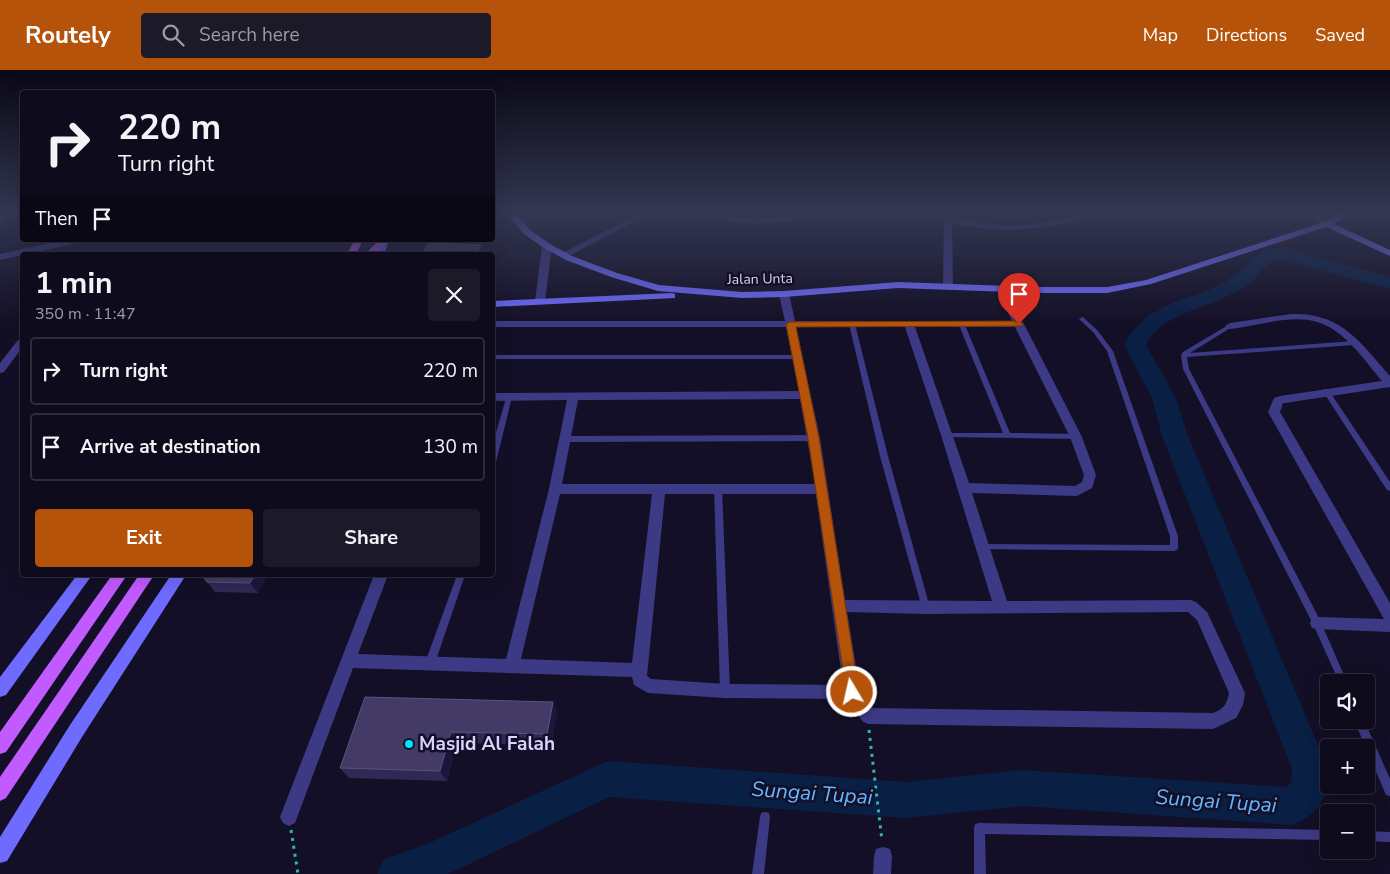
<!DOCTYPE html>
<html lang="en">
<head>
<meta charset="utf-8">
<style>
  :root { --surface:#0e0b1c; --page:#1c1929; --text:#f1f3f6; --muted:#9b9ba3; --line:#2e2b3b; --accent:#b45309 }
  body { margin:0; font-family:"Nunito Sans",sans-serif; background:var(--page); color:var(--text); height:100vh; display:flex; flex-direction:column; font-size:19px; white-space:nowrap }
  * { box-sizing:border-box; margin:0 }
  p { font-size:16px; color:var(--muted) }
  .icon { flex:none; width:28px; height:28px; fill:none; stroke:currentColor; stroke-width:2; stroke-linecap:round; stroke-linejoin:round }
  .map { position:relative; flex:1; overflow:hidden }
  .drawer { position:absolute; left:20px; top:182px; width:475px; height:325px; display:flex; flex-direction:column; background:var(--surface); border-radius:5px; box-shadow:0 5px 20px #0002,0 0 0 1px var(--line) }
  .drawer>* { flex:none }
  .hud { position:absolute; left:20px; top:20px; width:475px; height:152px; border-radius:5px; box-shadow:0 5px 20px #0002,0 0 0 1px var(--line); background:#0e0b1c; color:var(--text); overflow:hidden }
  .controls { position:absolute; left:1320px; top:604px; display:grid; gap:10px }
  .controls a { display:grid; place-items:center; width:55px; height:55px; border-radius:5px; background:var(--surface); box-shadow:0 5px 20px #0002,0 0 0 1px var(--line); font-size:25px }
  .pin { position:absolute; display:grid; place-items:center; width:42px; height:42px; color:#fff; margin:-51px -21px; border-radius:50% 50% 50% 0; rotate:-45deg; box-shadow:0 0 5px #0007 }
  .pin .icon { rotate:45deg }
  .me { position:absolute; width:55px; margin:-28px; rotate:351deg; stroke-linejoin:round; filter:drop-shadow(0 0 4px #0008) }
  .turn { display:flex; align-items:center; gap:18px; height:105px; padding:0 15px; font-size:22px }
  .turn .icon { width:65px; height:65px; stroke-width:2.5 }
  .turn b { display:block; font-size:35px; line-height:42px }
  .then { display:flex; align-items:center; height:48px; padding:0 15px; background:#0003; gap:10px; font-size:19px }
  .round { display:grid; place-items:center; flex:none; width:52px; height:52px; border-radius:5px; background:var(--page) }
  .head { display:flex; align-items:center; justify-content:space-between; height:85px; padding:0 15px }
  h1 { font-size:30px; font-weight:700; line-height:38px }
  .action { display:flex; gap:10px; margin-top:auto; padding:10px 15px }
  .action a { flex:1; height:58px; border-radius:5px; background:var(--accent); color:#fff; font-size:20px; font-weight:700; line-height:58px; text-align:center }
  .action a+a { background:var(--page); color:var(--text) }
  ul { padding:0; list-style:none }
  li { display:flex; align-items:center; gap:15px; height:68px; margin:0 10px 8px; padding:0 5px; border:2px solid var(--line); border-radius:5px }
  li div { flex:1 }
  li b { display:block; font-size:19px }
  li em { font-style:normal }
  header { display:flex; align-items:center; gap:30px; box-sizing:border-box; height:70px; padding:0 25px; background:var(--accent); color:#fff }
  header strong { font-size:24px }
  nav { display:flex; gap:28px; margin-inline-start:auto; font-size:18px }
  .search { width:350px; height:45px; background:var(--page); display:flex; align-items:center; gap:12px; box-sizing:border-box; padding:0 18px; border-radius:5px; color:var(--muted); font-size:19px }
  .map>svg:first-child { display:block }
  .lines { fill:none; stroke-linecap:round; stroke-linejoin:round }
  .river { fill:#0a1f44; fill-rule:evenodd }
  .path { stroke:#2fb8b0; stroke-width:3; stroke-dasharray:3 5; stroke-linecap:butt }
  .lane { fill:#3d3a85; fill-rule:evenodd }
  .street { fill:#3d3a85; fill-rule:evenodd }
  .secondary { fill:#6f6bff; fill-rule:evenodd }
  .primary { fill:#c25bff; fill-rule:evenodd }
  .wall { fill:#312854 }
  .shaded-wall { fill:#1d163a }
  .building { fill:#433a66; stroke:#5a527e }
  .route { fill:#b45309; stroke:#753606 }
  .poi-dot { fill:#00e5ff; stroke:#130f26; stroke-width:2 }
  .labels { text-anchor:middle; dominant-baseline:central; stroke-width:5; stroke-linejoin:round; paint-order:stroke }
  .far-street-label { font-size:14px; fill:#d9d4ff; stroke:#130f26 }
  .near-poi-label { font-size:19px; font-weight:bold; fill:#d9d4ff; stroke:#130f26; text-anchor:start }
  .near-water-label { font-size:21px; font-style:italic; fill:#62b6ff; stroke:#130f26 }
</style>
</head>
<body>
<header>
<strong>Routely</strong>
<div class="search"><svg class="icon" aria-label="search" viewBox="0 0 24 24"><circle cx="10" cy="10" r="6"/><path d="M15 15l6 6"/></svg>Search here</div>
<nav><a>Map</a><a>Directions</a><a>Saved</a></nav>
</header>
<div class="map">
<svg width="1390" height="804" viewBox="0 0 1390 804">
  <rect width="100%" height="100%" fill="#130f26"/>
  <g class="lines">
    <path class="river" d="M1270,179h17l103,28v12l-104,-28c-22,0 -19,6 -33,20 -5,5 -13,9 -20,12 -29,18 -69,18 -87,52l30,53 12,38 140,333c-2,30 -6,43 -36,56l-270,-19 -116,12 -297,-21 -161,77h-71l6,-14 46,-17 179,-82 298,21 116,-12 264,17 5,-4 1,-14 -130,-333 -10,-38 -28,-53c28,-51 72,-40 113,-71 14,-10 14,-20 33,-25z"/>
    <g class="path">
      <polyline points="869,660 882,771"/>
      <polyline points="291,760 298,804"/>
    </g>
    <g class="lane">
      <polygon points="1082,247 1084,248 1097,260 1113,281 1178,466 1178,478 1177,480 1174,481 979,479 978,477 979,475 982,474 1170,475 1170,466 1107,281 1093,262 1080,250 1079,249"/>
      <polygon points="852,252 855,254 888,386 930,538 929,541 926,542 923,541 922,538 880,386 849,254"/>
      <polygon points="962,253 965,255 1010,363 1076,364 1080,367 1079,369 944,367 943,365 947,363 1003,363 959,255"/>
      <polygon points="1230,254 1232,255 1232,257 1190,283 1354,271 1357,273 1354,275 1187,287 1189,299 1320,550 1347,612 1339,612 1313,554 1183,299 1181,285 1183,282"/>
      <polygon points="492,285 796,285 799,287 796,289 492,289"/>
      <polygon points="1324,319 1328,319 1390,412 1390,421 1387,420 1324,323 1323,321"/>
      <polygon points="507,325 511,325 512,327 496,392 492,395 492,376"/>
      <polygon points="814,365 818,368 814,371 566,372 562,369 566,366"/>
      <polygon points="718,415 721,416 722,418 730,621 728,624 725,625 722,624 720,621 714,418 715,416"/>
      <polygon points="457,505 465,505 435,593 433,596 430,597 427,596 425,593"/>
      <polygon points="1354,650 1364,650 1390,709 1390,726 1386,725"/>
      <polygon points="765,742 769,743 770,747 764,804 752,804 760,747 761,743"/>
      <polygon points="979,753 1329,760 1329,770 985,764 986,804 974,804 974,758 975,754"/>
      <polygon points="1366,761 1390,762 1390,772 1366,771"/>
    </g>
    <g class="street">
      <polygon points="0,142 5,142 4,148 0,151"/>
      <polygon points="642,142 653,142 567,187 564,188 559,185"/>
      <path d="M699,142h15l44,7 59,-7c-22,16 -96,15 -118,0z"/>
      <path d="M944,142h8v5c30,7 58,11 88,6 21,-3 40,-11 61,-11 -8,6 -20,7 -29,10 -42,10 -78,10 -120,1l1,64 -5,3 -5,-3z"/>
      <polygon points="1302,142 1313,142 1331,154 1324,156"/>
      <polygon points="65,170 81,170 77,173 0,190 0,184"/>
      <polygon points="547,173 552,176 545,231 540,234 535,231 542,176"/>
      <path d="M1001,216l5,3 76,148 14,38 -4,13 -15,8 -105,-3 35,108 184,-1 5,2 11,10 38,81 -2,12 -7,13 -23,11 -345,-5 -6,-3 -14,-22 -123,-1 -77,-5 -14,-8 -2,-8 -279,-9 -58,155 -6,3 -6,-3 -3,-6 94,-242h14l-30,79 148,5 43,-170 18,-89 -75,1v-8l307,-2 -13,-64h-294v-6h293l-6,-27 5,-3 5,3 6,27h217l-16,-32zM796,257h109l36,108 51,166 -147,-1 -25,-162zM915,257h100l55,110 14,38 -2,7 -7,4 -106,-3zM800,329l15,85h-253l16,-84zM560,424h92l-20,169 -111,-4zM665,424h151l27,191 -118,-1 -74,-5 -4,-3zM847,542l79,2 262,-2 9,8 32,73c-2,11 -5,16 -16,20l-341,-5 -12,-18z"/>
      <path d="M1291,244c50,-2 69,28 99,62v11l-105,16h-2l-3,9 110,191v29l-73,-3 -5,-1 -2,-5 2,-5 5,-1 67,2 -116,-207 6,-14 6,-2 102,-15c-18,-21 -37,-51 -65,-59 -24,-8 -62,4 -87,7l-5,-3 5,-3z"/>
      <polygon points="22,269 22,278 4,302 0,303 0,293 18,270"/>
      <polygon points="883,777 890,779 892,786 891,804 873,804 874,786 876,779"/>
    </g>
    <g class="secondary">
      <polygon points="505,142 514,142 530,160 550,174 572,186 617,203 659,215 742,222 784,221 898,212 1037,217 1107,217 1146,210 1324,152 1343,142 1354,142 1334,154 1390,180 1390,186 1326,157 1151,214 1107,223 1037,223 898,218 784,227 742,228 658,221 611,207 566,190 544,178 524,164"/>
      <polygon points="381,170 389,170 384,185 374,185"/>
      <polygon points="672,223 675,224 675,228 492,237 492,231"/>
      <polygon points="77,505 92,505 6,625 0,627 0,607"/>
      <polygon points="171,505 186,505 82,667 7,791 0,793 0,767 70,655"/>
    </g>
    <g class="primary">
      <polygon points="355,170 363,170 356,185 346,185"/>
      <polygon points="379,170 388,170 374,185 364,185"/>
      <polygon points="112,505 127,505 6,682 0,684 0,662"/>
      <polygon points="139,505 154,505 6,728 0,731 0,707"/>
    </g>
  </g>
  <g class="wall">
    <polygon points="267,505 258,523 215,522 207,512"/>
    <polygon points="365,627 553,632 557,643 551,675 457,673 447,711 349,708 340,698"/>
  </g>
  <g class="shaded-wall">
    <polygon points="481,175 483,185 475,185"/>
    <polygon points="255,505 267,505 258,523 250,513"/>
    <polygon points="553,632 557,643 551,675 547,664"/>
    <polygon points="451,662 457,673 447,711 440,701"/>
  </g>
  <g class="building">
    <polygon points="429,173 481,175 475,185 421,185"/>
    <polygon points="202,505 255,505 250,513 207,512"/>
    <polygon points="365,627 553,632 547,664 451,662 440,701 340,698"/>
  </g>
  <linearGradient id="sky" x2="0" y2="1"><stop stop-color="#0a0815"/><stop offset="0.56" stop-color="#333752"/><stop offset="1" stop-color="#333752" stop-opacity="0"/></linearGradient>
  <rect width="1390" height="255" fill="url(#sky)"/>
  <polygon class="route" points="1019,251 1023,254 1022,256 796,257 819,368 859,622 857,627 852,629 847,627 808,368 786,254 790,252"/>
  <circle class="poi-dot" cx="409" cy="674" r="5"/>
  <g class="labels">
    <g class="far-street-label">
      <text transform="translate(760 209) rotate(-1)">Jalan Unta</text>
    </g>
    <g class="near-poi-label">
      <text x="419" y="674">Masjid Al Falah</text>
    </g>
    <g class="near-water-label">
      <text transform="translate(812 723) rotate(4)">Sungai Tupai</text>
      <text transform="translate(1216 731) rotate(4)">Sungai Tupai</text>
    </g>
  </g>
</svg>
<div class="controls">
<a><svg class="icon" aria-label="sound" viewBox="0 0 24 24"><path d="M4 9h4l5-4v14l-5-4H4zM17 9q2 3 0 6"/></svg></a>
<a>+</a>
<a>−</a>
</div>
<div class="pin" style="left:1019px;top:254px;background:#d93025"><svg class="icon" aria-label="arrive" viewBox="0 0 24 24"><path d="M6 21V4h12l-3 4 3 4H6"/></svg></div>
<svg class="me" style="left:852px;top:622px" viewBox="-20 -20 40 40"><circle r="17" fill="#b45309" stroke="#fff" stroke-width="3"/><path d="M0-11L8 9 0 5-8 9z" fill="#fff"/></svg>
<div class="hud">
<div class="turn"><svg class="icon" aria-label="right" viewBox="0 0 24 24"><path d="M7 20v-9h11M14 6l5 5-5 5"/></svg><div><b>220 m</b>Turn right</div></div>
<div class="then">Then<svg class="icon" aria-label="arrive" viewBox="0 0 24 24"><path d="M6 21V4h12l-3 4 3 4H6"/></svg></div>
</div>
<section class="drawer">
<div class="head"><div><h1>1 min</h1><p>350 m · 11:47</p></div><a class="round"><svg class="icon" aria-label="close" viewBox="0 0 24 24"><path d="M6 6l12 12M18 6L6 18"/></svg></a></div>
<ul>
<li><svg class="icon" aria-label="right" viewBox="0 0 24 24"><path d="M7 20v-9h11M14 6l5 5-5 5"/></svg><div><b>Turn right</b></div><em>220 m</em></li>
<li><svg class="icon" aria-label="arrive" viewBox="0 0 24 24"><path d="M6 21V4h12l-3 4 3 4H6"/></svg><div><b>Arrive at destination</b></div><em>130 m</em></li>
</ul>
<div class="action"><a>Exit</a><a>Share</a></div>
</section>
</div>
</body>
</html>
